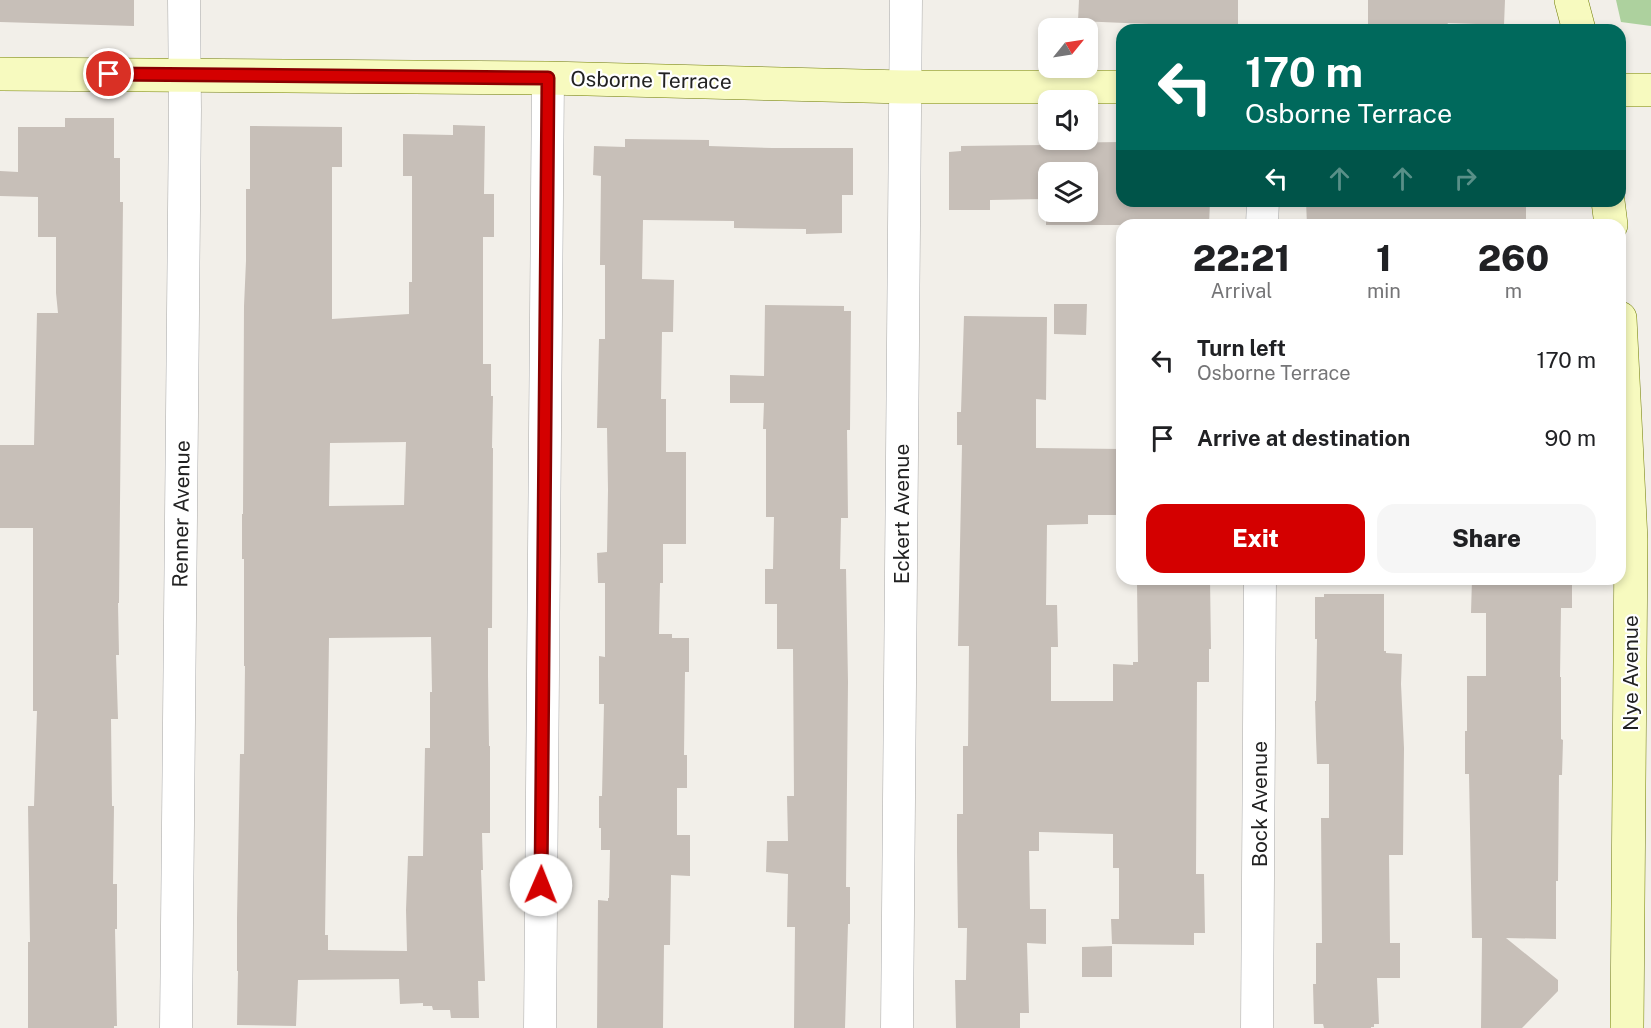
<!DOCTYPE html>
<html lang="en">
<head>
<meta charset="utf-8">
<style>
  :root { --surface:#fff; --page:#f6f6f6; --text:#202124; --muted:#757577; --accent:#d40000 }
  body { margin:0; font-family:"Public Sans",sans-serif; background:var(--page); color:var(--text); height:100vh; display:flex; flex-direction:column; font-size:22px; white-space:nowrap }
  * { box-sizing:border-box; margin:0 }
  p { font-size:20px; color:var(--muted) }
  .icon { flex:none; width:33px; height:33px; fill:none; stroke:currentColor; stroke-width:2; stroke-linecap:round; stroke-linejoin:round }
  .map { position:relative; flex:1; overflow:hidden }
  .details { position:absolute; left:1116px; top:219px; width:510px; height:366px; display:flex; flex-direction:column; background:var(--surface); border-radius:18px; box-shadow:0 3px 9px #0003 }
  .details>* { flex:none }
  .top-card { position:absolute; left:1116px; top:24px; width:510px; height:183px; border-radius:18px; box-shadow:0 3px 9px #0003; background:#00695c; color:#fff; overflow:hidden }
  .needle { width:39px; rotate:60deg }
  .buttons { position:absolute; left:1038px; top:18px; display:grid; gap:12px }
  .buttons a { display:grid; place-items:center; width:60px; height:60px; border-radius:12px; background:var(--surface); box-shadow:0 3px 9px #0003; font-size:30px }
  .pin { position:absolute; display:grid; place-items:center; width:51px; height:51px; color:#fff; margin:-26px; border:3px solid #fff; border-radius:50%; box-shadow:0 2px 6px #0007 }
  .me { position:absolute; width:66px; margin:-33px; rotate:1deg; stroke-linejoin:round; filter:drop-shadow(0 0 4px #0008) }
  .turn { display:flex; align-items:center; gap:21px; height:126px; padding:0 30px; font-size:27px }
  .turn .icon { width:78px; height:78px; stroke-width:2.5 }
  .turn b { display:block; font-size:42px; line-height:51px }
  .lanes { display:flex; align-items:center; height:57px; padding:0 30px; background:#0003; justify-content:center; gap:30px; direction:ltr }
  .lanes .off { opacity:.35 }
  .eta { display:flex; justify-content:space-evenly; align-items:center; height:102px; text-align:center }
  .eta b { font-size:36px; font-weight:800; line-height:42px }
  .cta { display:flex; gap:12px; margin-top:auto; padding:12px 30px }
  .cta a { flex:1; height:69px; border-radius:18px; background:var(--accent); color:#fff; font-size:24px; font-weight:800; line-height:69px; text-align:center }
  .cta a+a { background:var(--page); color:var(--text) }
  ul { padding:0; list-style:none }
  li { display:flex; align-items:center; gap:18px; height:78px; padding:0 30px }
  li div { flex:1 }
  li b { display:block; font-size:22px }
  li em { font-style:normal }
  .map>svg:first-child { display:block }
  .forest { fill:#add19e }
  .building { fill:#c7bfb8; fill-rule:evenodd }
  .lines { fill:none; stroke-linecap:round; stroke-linejoin:round }
  .street-casing { stroke:#a9a9a9; stroke-width:33 }
  .secondary-casing { stroke:#707d05; stroke-width:34 }
  .street { stroke:#fff; stroke-width:32 }
  .secondary { stroke:#f7fabf; stroke-width:33 }
  .route-casing { stroke:#8a0000; stroke-width:15 }
  .route { stroke:#d40000; stroke-width:10 }
  .labels { text-anchor:middle; dominant-baseline:central; stroke-width:4.5; stroke-linejoin:round; paint-order:stroke }
  .street-label { font-size:21px; fill:#222; stroke:#fff }
</style>
</head>
<body>
<div class="map">
<svg width="1651" height="1028" viewBox="0 0 1651 1028">
  <rect width="100%" height="100%" fill="#f2efe9"/>
  <polygon class="forest" points="1616,0 1651,0 1651,26 1621,22"/>
  <g class="building">
    <polygon points="0,0 134,0 134,26 0,22"/>
    <polygon points="1079,0 1238,0 1238,25 1196,26 1078,21"/>
    <polygon points="1368,0 1505,0 1504,25 1448,23 1447,25 1368,24"/>
    <polygon points="65,118 114,118 114,158 120,158 120,202 123,202 119,603 118,603 119,655 116,655 118,719 111,719 112,806 114,806 113,884 117,884 117,929 115,929 117,1026 114,1026 114,1028 28,1028 28,942 30,942 28,806 34,806 37,711 33,711 33,528 0,528 0,445 34,445 37,313 58,313 56,293 56,237 38,237 38,197 0,196 0,171 18,172 18,127 65,127"/>
    <path d="M453,125l32,1 -1,68h10v43h-11v127h8v32h2l-1,52h1l-1,180h-4v48l1,70h1v87h-8l1,37h-2l4,111h-7l1,37h-28l-1,-8h-17l-1,-4h-9v-3l-23,1 -1,-25 -101,1 -2,46 -59,-1 1,-54h-1v-53l3,-164h4l1,-88h-1v-107h-2v-45h1l1,-208 2,-45v-72h4v-63l92,1v40h-10v152l77,-5v-32h3v-106h-9v-42l50,1zM406,442l-2,63 -75,1 1,-63zM431,637l1,55h-2v56h-5l-2,108h-15l-2,54 1,41 -79,-1v-15h-3l4,-297z"/>
    <polygon points="625,139 709,140 709,146 772,148 853,148 853,195 842,195 842,233 806,234 806,229 734,228 734,221 643,220 642,279 674,280 673,332 662,332 661,399 666,399 666,452 686,452 686,544 663,544 663,583 660,583 659,634 672,634 672,638 689,638 689,672 685,672 684,755 687,755 687,788 677,788 677,835 690,835 690,876 671,875 670,945 664,945 663,1028 597,1028 598,900 608,901 608,898 609,898 610,850 601,850 601,828 599,828 599,796 602,796 604,704 599,704 599,656 605,657 605,583 598,583 597,553 607,552 608,490 607,428 597,428 599,339 605,339 605,265 600,265 601,176 593,175 594,146 625,147"/>
    <path d="M1122,142v59h88l-1,24h-163v-26l-56,1v10h-41v-58l12,-1v-5l86,-1v-2zM1048,172h40v40h-40z"/>
    <polygon points="1306,201 1526,201 1526,225 1307,225"/>
    <polygon points="1054,304 1087,304 1086,335 1054,334"/>
    <polygon points="765,305 844,306 844,311 851,311 850,430 847,430 848,518 841,518 840,569 846,569 848,682 846,887 850,887 850,924 848,924 845,1028 794,1028 795,927 787,927 788,874 766,872 767,841 788,841 787,796 794,796 793,649 777,649 777,604 765,604 765,569 773,569 774,517 766,517 766,429 763,429 764,403 730,403 730,375 764,376"/>
    <polygon points="964,316 1047,317 1046,400 1036,399 1036,448 1122,449 1122,515 1088,515 1088,524 1047,525 1046,605 1057,605 1058,647 1051,647 1051,701 1113,701 1113,664 1133,665 1133,662 1138,662 1137,582 1150,583 1150,579 1210,579 1211,649 1209,649 1209,682 1197,682 1196,874 1204,874 1205,933 1194,933 1194,945 1112,944 1111,919 1119,919 1119,868 1113,868 1113,834 1039,832 1039,851 1029,851 1030,909 1046,909 1046,944 1027,943 1029,1013 1020,1013 1020,1028 956,1028 955,980 966,980 967,928 958,928 957,852 957,814 963,814 963,746 968,746 969,646 958,646 962,445 957,445 957,412 961,412"/>
    <polygon points="1472,579 1572,579 1572,608 1561,608 1560,677 1561,677 1561,739 1563,740 1562,775 1559,775 1558,881 1556,881 1556,939 1506,938 1558,980 1558,991 1522,1028 1481,1028 1482,938 1472,938 1469,774 1465,774 1465,731 1467,731 1467,676 1486,676 1486,613 1471,613"/>
    <polygon points="1324,594 1384,594 1384,651 1386,651 1386,653 1402,654 1401,684 1404,748 1403,855 1389,855 1390,943 1400,943 1400,978 1377,978 1379,1024 1374,1024 1374,1027 1371,1027 1371,1028 1324,1028 1323,1024 1314,1024 1313,984 1316,984 1316,943 1322,943 1321,818 1329,818 1329,764 1317,764 1316,738 1315,701 1316,701 1317,639 1315,639 1315,597 1324,597"/>
    <polygon points="1112,946 1112,977 1082,977 1082,947"/>
  </g>
  <g class="lines">
    <g class="street-casing">
      <g id="street">
        <polyline points="1262,225 1263,201"/>
        <polyline points="176,1028 185,109 184,0"/>
        <polyline points="540,1028 548,78"/>
        <polyline points="897,1028 906,0"/>
        <polyline points="1257,1028 1260,579"/>
      </g>
    </g>
    <g class="secondary-casing">
      <g id="secondary">
        <polyline points="1571,0 1579,30"/>
        <polyline points="0,74 548,78 904,87 1122,87"/>
        <polyline points="1620,90 1651,90"/>
        <polyline points="1608,201 1611,225"/>
        <polyline points="1620,318 1631,540 1627,1028"/>
      </g>
    </g>
    <use href="#street" class="street"/>
    <use href="#secondary" class="secondary"/>
  </g>
  <g class="lines">
    <g class="route-casing">
      <polyline id="route" points="109,74 548,78 541,885"/>
    </g>
    <use href="#route" class="route"/>
  </g>
  <g class="labels">
    <g class="street-label">
      <text transform="translate(651 80) rotate(1)">Osborne Terrace</text>
      <text transform="translate(181 514) rotate(-89)">Renner Avenue</text>
      <text transform="translate(901 514) rotate(-90)">Eckert Avenue</text>
      <text transform="translate(1630 673) rotate(-90)">Nye Avenue</text>
      <text transform="translate(1259 804) rotate(-90)">Bock Avenue</text>
    </g>
  </g>
</svg>
<div class="buttons">
<a><svg class="needle" viewBox="-14 -14 28 28"><path d="M0-13l5 13h-10z" fill="#e53935"/><path d="M0 13l5-13h-10z" fill="#757577"/></svg></a>
<a><svg class="icon" aria-label="sound" viewBox="0 0 24 24"><path d="M4 9h4l5-4v14l-5-4H4zM17 9q2 3 0 6"/></svg></a>
<a><svg class="icon" aria-label="layers" viewBox="0 0 24 24"><path d="M12 4l9 5-9 5-9-5zM3 14l9 5 9-5"/></svg></a>
</div>
<div class="pin" style="left:109px;top:74px;background:#d93025"><svg class="icon" aria-label="arrive" viewBox="0 0 24 24"><path d="M6 21V4h12l-3 4 3 4H6"/></svg></div>
<svg class="me" style="left:541px;top:885px" viewBox="-20 -20 40 40"><circle r="19" fill="#fff"/><path d="M0-13L10 11 0 6-10 11z" fill="#d40000"/></svg>
<div class="top-card">
<div class="turn"><svg class="icon" aria-label="left" viewBox="0 0 24 24"><path d="M17 20v-9H6M10 6l-5 5 5 5"/></svg><div><b>170 m</b>Osborne Terrace</div></div>
<div class="lanes"><svg class="icon" aria-label="left" viewBox="0 0 24 24"><path d="M17 20v-9H6M10 6l-5 5 5 5"/></svg><svg class="icon off" aria-label="ahead" viewBox="0 0 24 24"><path d="M12 20V5M6 11l6-6 6 6"/></svg><svg class="icon off" aria-label="ahead" viewBox="0 0 24 24"><path d="M12 20V5M6 11l6-6 6 6"/></svg><svg class="icon off" aria-label="right" viewBox="0 0 24 24"><path d="M7 20v-9h11M14 6l5 5-5 5"/></svg></div>
</div>
<section class="details">
<div class="eta">
<div><b>22:21</b><p>Arrival</p></div>
<div><b>1</b><p>min</p></div>
<div><b>260</b><p>m</p></div>
</div>
<ul>
<li><svg class="icon" aria-label="left" viewBox="0 0 24 24"><path d="M17 20v-9H6M10 6l-5 5 5 5"/></svg><div><b>Turn left</b><p>Osborne Terrace</p></div><em>170 m</em></li>
<li><svg class="icon" aria-label="arrive" viewBox="0 0 24 24"><path d="M6 21V4h12l-3 4 3 4H6"/></svg><div><b>Arrive at destination</b></div><em>90 m</em></li>
</ul>
<div class="cta"><a>Exit</a><a>Share</a></div>
</section>
</div>
</body>
</html>
